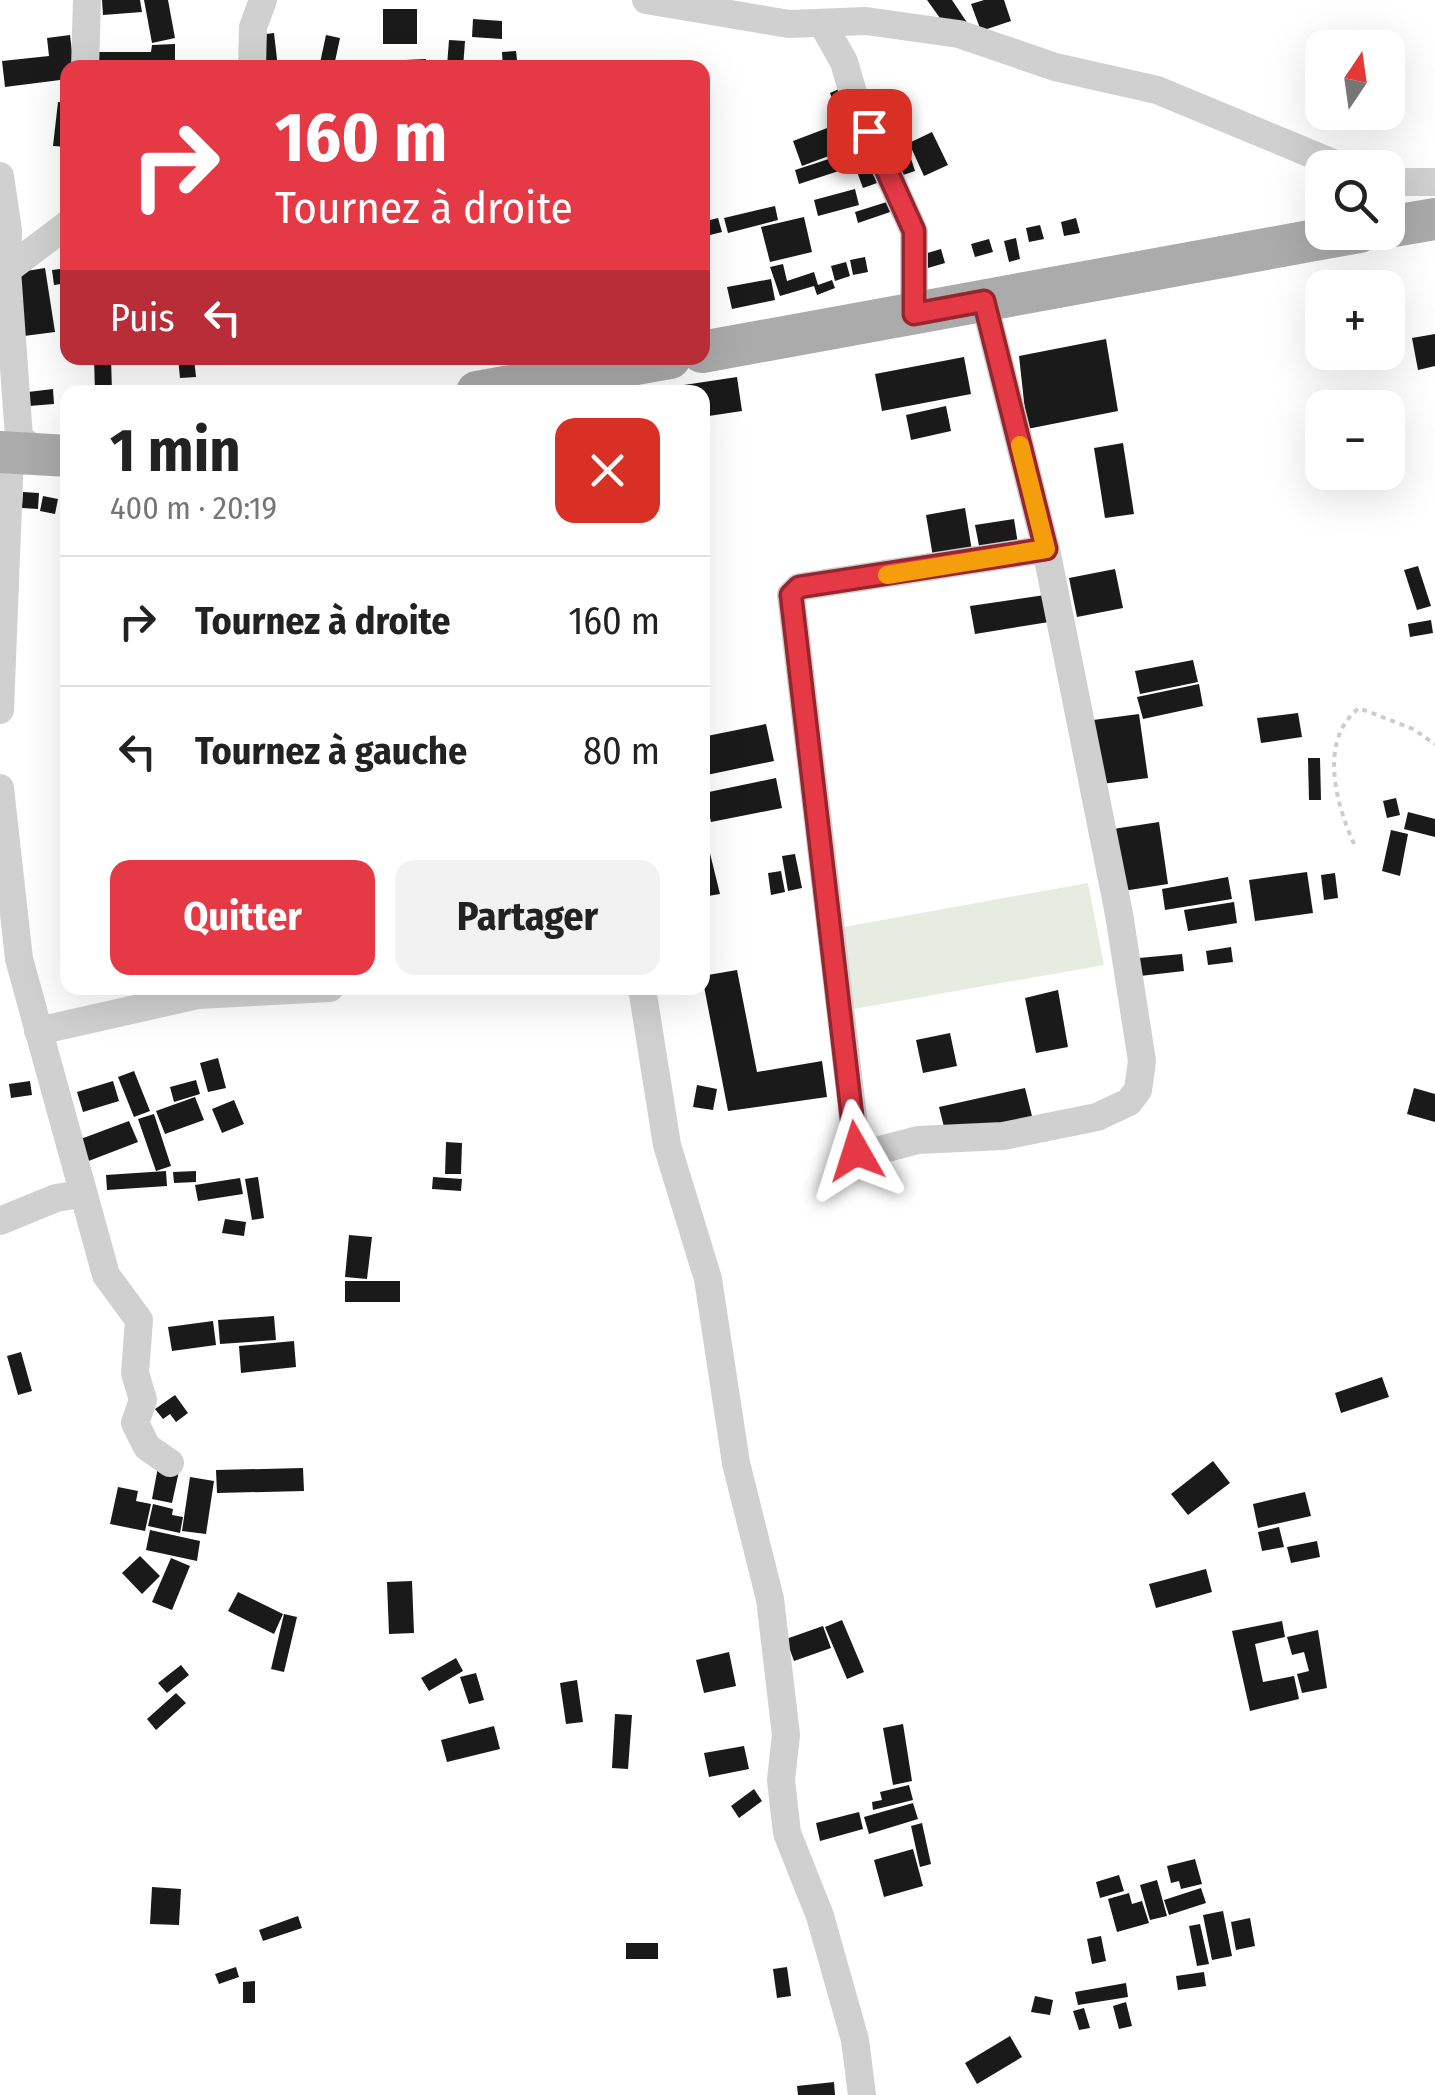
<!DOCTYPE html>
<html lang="fr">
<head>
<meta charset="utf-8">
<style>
  :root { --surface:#fff; --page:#f2f2f2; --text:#222; --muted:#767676; --line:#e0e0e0; --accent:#e63946 }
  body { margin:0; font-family:"Fira Sans Condensed",sans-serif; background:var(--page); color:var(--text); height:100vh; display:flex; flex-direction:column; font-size:38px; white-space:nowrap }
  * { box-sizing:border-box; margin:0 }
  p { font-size:32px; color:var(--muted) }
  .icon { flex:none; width:55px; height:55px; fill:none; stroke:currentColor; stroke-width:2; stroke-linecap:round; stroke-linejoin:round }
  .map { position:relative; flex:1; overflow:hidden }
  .drawer { position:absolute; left:60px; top:385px; width:650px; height:610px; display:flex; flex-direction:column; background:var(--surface); border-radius:20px; box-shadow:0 10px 40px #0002 }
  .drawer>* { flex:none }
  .guide { position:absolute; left:60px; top:60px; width:650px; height:305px; border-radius:20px; box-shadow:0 10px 40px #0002; background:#e63946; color:#fff; overflow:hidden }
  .needle { width:65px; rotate:13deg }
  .controls { position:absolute; left:1305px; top:30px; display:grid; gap:20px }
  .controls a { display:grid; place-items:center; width:100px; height:100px; border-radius:20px; background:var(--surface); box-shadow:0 10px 40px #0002; font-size:50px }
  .pin { position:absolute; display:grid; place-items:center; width:85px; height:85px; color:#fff; margin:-42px; border-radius:20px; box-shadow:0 5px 15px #0006 }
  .me { position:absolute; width:110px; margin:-55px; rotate:354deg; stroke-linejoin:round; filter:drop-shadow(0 0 8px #0008) }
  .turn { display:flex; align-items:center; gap:35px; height:210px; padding:0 50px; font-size:45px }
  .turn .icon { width:130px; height:130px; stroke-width:2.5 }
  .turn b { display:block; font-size:70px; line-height:85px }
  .then { display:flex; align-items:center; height:95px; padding:0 50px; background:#0003; gap:20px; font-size:38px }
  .round { display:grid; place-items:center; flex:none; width:105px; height:105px; border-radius:20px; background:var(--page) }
  .headline { display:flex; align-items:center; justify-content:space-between; height:170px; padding:0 50px }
  h1 { font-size:60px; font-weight:700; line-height:75px }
  .action { display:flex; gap:20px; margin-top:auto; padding:20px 50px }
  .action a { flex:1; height:115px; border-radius:20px; background:var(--accent); color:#fff; font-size:40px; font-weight:700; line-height:115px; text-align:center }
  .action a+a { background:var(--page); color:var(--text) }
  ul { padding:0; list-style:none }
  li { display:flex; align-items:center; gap:30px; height:130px; padding:0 50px; border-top:2px solid var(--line) }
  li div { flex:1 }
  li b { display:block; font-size:38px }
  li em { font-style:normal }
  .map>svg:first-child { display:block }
  .green { fill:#e6ecdf }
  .building { fill:#1a1a1a }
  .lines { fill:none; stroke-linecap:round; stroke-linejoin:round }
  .path { stroke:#cdcdcd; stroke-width:4; stroke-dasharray:5 5; stroke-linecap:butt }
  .minor { stroke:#d0d0d0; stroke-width:28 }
  .primary { stroke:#ababab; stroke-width:42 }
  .route-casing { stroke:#96252e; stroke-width:25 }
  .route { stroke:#e63946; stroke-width:18 }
  .slow { stroke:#f59e0b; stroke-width:18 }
</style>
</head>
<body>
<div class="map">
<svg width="1435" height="2095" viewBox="0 0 1435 2095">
  <rect width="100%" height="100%" fill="#fff"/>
  <polygon class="green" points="1088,883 1104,965 848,1010 838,928"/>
  <g class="building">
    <polygon points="102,0 140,0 142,12 103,15"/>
    <polygon points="144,0 168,0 175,38 152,43"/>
    <polygon points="927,0 952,0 968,24 950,32"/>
    <polygon points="984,0 1004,0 1011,21 981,31 971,4"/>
    <rect x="383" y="9" width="34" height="35"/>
    <polygon points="473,19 502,21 502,39 472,37"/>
    <polygon points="274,33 278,68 262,68 258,35"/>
    <polygon points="70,35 74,68 68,68 68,79 5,87 2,61 49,56 47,38"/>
    <polygon points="326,35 340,38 334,66 320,63"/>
    <polygon points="449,40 465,41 463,68 447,66"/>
    <polygon points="175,44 175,68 94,68 94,52 151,52 152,45"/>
    <polygon points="516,51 518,68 503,68 502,52"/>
    <polygon points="426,59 426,68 383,68 382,61"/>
    <polygon points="841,88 851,115 840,119 830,93"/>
    <polygon points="58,102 68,103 68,147 53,146"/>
    <polygon points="851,119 861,144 802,166 793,141"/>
    <polygon points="932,132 948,165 924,176 909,143"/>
    <polygon points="906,143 915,171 900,176 890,148"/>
    <polygon points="864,148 877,183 863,188 850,153"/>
    <polygon points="847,153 851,167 799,184 795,170"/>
    <polygon points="855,189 859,205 818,216 814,200"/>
    <polygon points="893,200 896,210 858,223 855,212"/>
    <polygon points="775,206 778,220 728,233 724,218"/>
    <polygon points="804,217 812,252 770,262 761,227"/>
    <polygon points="718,218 722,232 702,237 702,222"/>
    <polygon points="1076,218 1080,233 1064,236 1061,222"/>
    <polygon points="1040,225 1044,239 1029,242 1026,228"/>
    <polygon points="1016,238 1020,259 1009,262 1004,241"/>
    <polygon points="989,239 993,252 975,257 971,244"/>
    <polygon points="941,249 945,263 928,268 924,254"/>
    <polygon points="865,257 868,272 853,275 850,260"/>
    <polygon points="846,262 850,276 835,281 831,266"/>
    <polygon points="783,264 787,281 814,272 818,285 832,280 835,288 817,295 814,286 780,296 770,267"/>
    <polygon points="45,268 55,332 24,336 14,273"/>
    <polygon points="68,268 68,283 54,285 52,270"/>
    <polygon points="771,279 775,300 732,309 727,287"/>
    <polygon points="1435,334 1435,366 1418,370 1412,338"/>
    <polygon points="1106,339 1118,411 1027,429 1019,356"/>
    <polygon points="964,357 971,394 882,411 875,374"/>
    <polygon points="94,358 111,358 112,392 95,392"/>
    <polygon points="178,358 194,358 196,377 180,378"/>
    <polygon points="737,377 742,411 702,417 702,392 685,392 684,385"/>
    <polygon points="53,389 54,404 29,406 28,392"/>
    <polygon points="946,406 951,431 911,440 906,415"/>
    <polygon points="1123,443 1134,514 1105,518 1094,448"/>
    <polygon points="23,492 39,493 38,509 22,508"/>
    <polygon points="43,496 58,499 55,514 40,511"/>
    <polygon points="965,508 972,551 933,557 926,515"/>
    <polygon points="1014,519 1018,544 980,551 975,525"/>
    <polygon points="1418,566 1431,606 1417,610 1404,570"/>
    <polygon points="1115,569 1123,608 1077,617 1069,578"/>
    <polygon points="1045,595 1049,622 975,634 970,606"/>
    <polygon points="1431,620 1433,633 1410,637 1408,624"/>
    <polygon points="1193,660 1198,682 1140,694 1135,671"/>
    <polygon points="1199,684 1203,706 1143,719 1137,697"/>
    <polygon points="1298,713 1302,737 1261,743 1257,718"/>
    <polygon points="1139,714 1148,778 1102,784 1093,720"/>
    <polygon points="766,724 774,761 702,776 702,737"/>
    <polygon points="1308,758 1320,758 1321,800 1309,800"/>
    <polygon points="776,778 782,808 711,822 704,793"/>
    <polygon points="1396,798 1400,815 1387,818 1383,801"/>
    <polygon points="1408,812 1435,819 1435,837 1404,829"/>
    <polygon points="702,821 720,894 702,897"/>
    <polygon points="1159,822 1168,884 1123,891 1113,829"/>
    <polygon points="1391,830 1408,834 1400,876 1382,871"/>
    <polygon points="795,854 802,888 788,891 782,856"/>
    <polygon points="781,871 785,892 771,895 768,873"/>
    <polygon points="1307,872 1313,913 1255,921 1249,880"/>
    <polygon points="1335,873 1338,898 1324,900 1321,875"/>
    <polygon points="1228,877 1232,899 1165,910 1162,889"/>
    <polygon points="1234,902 1237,923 1188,931 1184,910"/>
    <polygon points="1231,947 1233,962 1208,965 1206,951"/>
    <polygon points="1182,954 1184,971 1140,976 1139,958"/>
    <polygon points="737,970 757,1072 822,1061 827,1097 728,1111 702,976"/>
    <polygon points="1058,990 1068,1047 1036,1053 1025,998"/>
    <polygon points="950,1033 957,1066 923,1073 916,1040"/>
    <polygon points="218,1058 226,1088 208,1092 200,1063"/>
    <polygon points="134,1071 150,1111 134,1117 118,1077"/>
    <polygon points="196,1080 200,1094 174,1102 170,1087"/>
    <polygon points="30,1081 32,1095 11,1098 9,1084"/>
    <polygon points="113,1081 119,1101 83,1112 77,1092"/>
    <polygon points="697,1085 717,1089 713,1110 693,1107"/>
    <polygon points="1025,1088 1033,1120 947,1139 939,1107"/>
    <polygon points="1414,1088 1435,1094 1435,1122 1407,1114"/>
    <polygon points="195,1097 204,1120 165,1134 156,1111"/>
    <polygon points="234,1100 244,1124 222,1133 212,1109"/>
    <polygon points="154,1114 171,1166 156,1171 138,1119"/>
    <polygon points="129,1121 138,1142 86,1162 78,1140"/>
    <polygon points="446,1142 462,1143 461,1174 445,1174"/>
    <polygon points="166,1171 167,1186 107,1190 106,1175"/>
    <polygon points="196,1171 196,1182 174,1183 173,1172"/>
    <polygon points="258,1177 264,1218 252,1220 245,1179"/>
    <polygon points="433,1177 462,1179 461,1191 432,1189"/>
    <polygon points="240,1178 243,1194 198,1201 195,1185"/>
    <polygon points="225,1219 246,1222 244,1236 222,1233"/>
    <polygon points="349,1235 372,1237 367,1279 345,1277"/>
    <rect x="345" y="1281" width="55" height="21"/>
    <polygon points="274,1316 276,1340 220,1344 218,1320"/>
    <polygon points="213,1321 216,1345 172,1351 168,1327"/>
    <polygon points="294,1341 296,1367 241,1373 239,1346"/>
    <polygon points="21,1352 32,1391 18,1395 7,1356"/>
    <polygon points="1382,1377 1389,1397 1341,1413 1335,1393"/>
    <polygon points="175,1395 188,1413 176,1422 170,1414 163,1419 155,1409"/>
    <polygon points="1213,1461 1230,1483 1188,1515 1171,1494"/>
    <polygon points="158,1467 179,1471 172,1503 152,1499"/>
    <polygon points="303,1468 304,1491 217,1493 216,1470"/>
    <polygon points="190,1477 214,1481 206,1534 182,1531"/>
    <polygon points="118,1487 138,1491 136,1501 151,1504 145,1531 110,1524"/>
    <polygon points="1305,1492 1311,1516 1258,1528 1253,1504"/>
    <polygon points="153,1504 173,1509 172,1515 183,1517 180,1533 148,1526"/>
    <polygon points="1279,1527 1284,1547 1262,1551 1258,1532"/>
    <polygon points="150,1530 200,1541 197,1561 146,1550"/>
    <polygon points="1317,1541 1320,1557 1291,1563 1287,1547"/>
    <polygon points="140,1556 160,1576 142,1594 122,1573"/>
    <polygon points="171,1558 190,1566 172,1610 152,1602"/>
    <polygon points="1206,1569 1212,1592 1156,1608 1149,1584"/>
    <polygon points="412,1581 414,1633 389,1634 387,1582"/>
    <polygon points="238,1592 283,1614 274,1634 228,1611"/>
    <polygon points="284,1614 297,1617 284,1672 271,1669"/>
    <polygon points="842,1620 864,1672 847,1679 825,1627"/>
    <polygon points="1282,1621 1285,1637 1255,1644 1263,1682 1294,1676 1299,1699 1250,1711 1232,1631"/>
    <polygon points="823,1626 831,1648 794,1661 786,1639"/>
    <polygon points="1318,1630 1327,1688 1302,1693 1297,1674 1309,1671 1304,1652 1292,1655 1287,1637"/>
    <polygon points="729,1652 736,1686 704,1693 696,1660"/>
    <polygon points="456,1658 463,1671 429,1691 421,1678"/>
    <polygon points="181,1665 189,1675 167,1693 158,1683"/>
    <polygon points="476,1673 484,1700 469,1704 460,1677"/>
    <polygon points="577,1680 583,1722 566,1724 560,1683"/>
    <polygon points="176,1693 186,1703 156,1730 147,1719"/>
    <polygon points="615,1714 632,1715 628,1769 612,1768"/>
    <polygon points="903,1724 912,1781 893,1785 883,1728"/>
    <polygon points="494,1726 500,1749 447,1762 441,1740"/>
    <polygon points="744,1746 749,1769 709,1777 704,1753"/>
    <polygon points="909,1785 913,1800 873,1810 872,1802 882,1800 880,1792"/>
    <polygon points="754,1789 762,1801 739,1818 731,1806"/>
    <polygon points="913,1803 918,1819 869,1834 864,1817"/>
    <polygon points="859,1812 863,1829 820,1841 816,1823"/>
    <polygon points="922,1823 931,1864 920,1867 911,1826"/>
    <polygon points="913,1849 923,1886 884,1897 874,1860"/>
    <polygon points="1195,1859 1202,1884 1181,1889 1179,1881 1171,1883 1167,1866"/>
    <polygon points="1119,1875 1124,1891 1100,1898 1096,1882"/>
    <polygon points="1157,1880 1167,1916 1150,1920 1140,1885"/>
    <polygon points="152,1887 181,1889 179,1925 150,1924"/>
    <polygon points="1201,1888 1206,1903 1169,1915 1164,1900"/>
    <polygon points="1129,1893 1132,1904 1142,1901 1149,1923 1117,1932 1108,1899"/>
    <polygon points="1223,1911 1232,1956 1212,1960 1203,1915"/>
    <polygon points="298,1916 302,1928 263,1941 259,1930"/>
    <polygon points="1250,1918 1255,1946 1236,1950 1231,1922"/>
    <polygon points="1200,1924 1209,1964 1197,1966 1189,1926"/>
    <polygon points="1101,1936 1106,1961 1092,1964 1087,1939"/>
    <rect x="626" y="1943" width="32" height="16"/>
    <polygon points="236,1967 239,1977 219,1984 215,1974"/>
    <polygon points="787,1967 791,1996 777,1998 773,1969"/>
    <polygon points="1204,1972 1206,1986 1178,1990 1176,1976"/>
    <polygon points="255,1981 255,2003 243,2003 243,1982"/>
    <polygon points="1126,1983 1128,1997 1078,2005 1075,1992"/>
    <polygon points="1035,1996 1053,2000 1050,2015 1031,2012"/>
    <polygon points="1126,2002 1132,2026 1119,2029 1113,2006"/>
    <polygon points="1084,2008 1090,2028 1079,2030 1073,2011"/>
    <polygon points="1010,2036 1022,2057 977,2084 965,2063"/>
    <polygon points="834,2082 835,2095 798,2095 797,2086"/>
  </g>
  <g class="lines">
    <path class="path" d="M1354,844c-18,-40 -36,-104 5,-136l54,21 22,15"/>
    <g class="minor">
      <polyline points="646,0 789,24 866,21 959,34 1055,67 1157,90 1345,168"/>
      <polyline points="822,23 844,62 856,103 914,231 914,313"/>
      <polyline points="85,68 87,0"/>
      <polyline points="252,68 253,27 263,0"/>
      <polyline points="0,176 8,230 7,270"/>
      <polyline points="1388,182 1435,182"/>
      <polyline points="984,301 1046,549 1119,914 1142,1061 1138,1090 1129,1102 1097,1117 1003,1136 918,1140 861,1155 857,1151 791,595 799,587 1046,549"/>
      <polyline points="42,456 19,437 7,270 68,224"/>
      <polyline points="0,710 10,454"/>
      <polyline points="0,788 19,959 106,1275 139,1320 135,1373 143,1400 135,1423 147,1447 170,1463"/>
      <polyline points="642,988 667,1145 708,1279 736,1463 770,1599 786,1735 781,1780 787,1833 820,1916 855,2040 862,2095"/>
      <polyline points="38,1031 198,995 330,988"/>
      <polyline points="0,1221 56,1198 81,1194"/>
    </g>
    <g class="primary">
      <polyline points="1388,227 1435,219"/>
      <polyline points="702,352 1359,232"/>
      <polyline points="477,392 670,358"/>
      <polyline points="0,452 68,456"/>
    </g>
  </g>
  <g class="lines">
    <g class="route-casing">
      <polyline id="route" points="856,1151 791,595 799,587 1046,549 984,301 914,314 914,231 869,131"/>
    </g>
    <use href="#route" class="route"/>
    <polyline class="slow" points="887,575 1046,549 1020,445"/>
  </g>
</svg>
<div class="controls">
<a><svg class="needle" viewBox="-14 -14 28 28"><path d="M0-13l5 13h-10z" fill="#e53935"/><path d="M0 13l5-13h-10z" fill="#767676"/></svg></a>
<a><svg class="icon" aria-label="search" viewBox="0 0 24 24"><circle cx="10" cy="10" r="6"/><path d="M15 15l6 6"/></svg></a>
<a>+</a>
<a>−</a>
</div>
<div class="pin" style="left:869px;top:131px;background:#d93025"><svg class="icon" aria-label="arrive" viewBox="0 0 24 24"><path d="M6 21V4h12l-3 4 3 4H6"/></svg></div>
<svg class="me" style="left:856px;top:1151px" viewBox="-20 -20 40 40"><path d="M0-17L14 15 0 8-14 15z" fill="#e63946" stroke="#fff" stroke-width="4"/></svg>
<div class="guide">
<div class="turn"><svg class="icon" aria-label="right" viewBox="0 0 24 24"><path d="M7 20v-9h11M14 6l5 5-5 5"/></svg><div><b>160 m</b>Tournez à droite</div></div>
<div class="then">Puis<svg class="icon" aria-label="left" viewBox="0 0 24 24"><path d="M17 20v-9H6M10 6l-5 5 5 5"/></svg></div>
</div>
<section class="drawer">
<div class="headline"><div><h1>1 min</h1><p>400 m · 20:19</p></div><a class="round" style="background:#d93025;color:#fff"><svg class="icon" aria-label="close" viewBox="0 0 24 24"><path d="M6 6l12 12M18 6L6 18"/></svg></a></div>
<ul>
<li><svg class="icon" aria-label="right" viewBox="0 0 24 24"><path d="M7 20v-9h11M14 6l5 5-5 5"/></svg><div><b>Tournez à droite</b></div><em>160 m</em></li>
<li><svg class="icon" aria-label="left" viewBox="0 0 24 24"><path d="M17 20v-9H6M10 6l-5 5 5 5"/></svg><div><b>Tournez à gauche</b></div><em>80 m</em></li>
</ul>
<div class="action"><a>Quitter</a><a>Partager</a></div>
</section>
</div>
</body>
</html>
